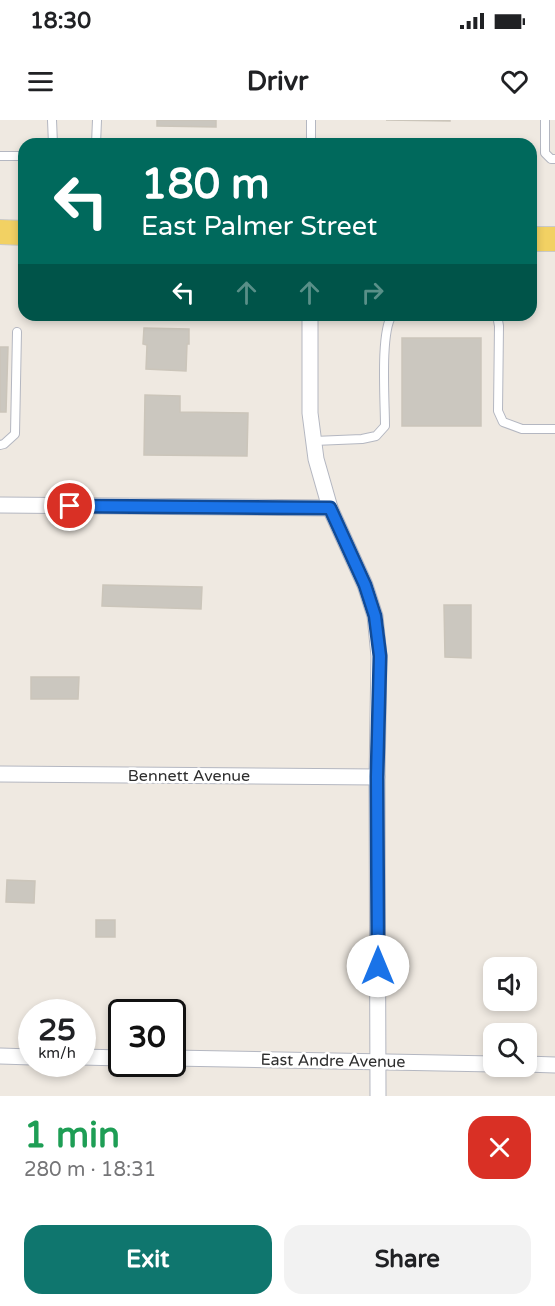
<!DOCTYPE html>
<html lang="en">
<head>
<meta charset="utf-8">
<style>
  :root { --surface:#fff; --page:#f2f2f2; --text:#202124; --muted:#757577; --accent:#0f766e }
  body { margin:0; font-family:"Varela Round",sans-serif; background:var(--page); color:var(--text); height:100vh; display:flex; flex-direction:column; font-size:22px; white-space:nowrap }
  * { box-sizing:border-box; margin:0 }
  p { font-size:20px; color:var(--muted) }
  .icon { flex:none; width:33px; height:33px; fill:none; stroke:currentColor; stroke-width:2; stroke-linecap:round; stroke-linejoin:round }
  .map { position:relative; height:976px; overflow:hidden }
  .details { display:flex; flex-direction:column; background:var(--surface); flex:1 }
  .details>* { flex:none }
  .guide { position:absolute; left:18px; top:18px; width:519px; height:183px; border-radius:18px; box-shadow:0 3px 9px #0003; background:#00695c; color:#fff; overflow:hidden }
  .tools { position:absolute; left:483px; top:837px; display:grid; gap:12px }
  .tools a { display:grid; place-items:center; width:54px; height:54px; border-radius:12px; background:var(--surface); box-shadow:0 3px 9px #0003; font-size:30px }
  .speed { position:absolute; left:18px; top:879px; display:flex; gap:12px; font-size:30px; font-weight:700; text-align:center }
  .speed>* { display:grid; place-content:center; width:78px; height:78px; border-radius:50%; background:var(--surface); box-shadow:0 3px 9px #0003; line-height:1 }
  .speed small { font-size:15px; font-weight:400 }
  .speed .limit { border:3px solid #111; border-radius:9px; background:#fff; color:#111 }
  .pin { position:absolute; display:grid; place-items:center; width:51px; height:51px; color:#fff; margin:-26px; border:3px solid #fff; border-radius:50%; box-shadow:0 2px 6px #0007 }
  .me { position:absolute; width:66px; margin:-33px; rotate:0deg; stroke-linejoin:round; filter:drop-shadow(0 0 4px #0008) }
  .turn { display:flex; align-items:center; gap:21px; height:126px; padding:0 24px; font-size:27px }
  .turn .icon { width:78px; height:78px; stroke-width:2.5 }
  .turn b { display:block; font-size:42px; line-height:51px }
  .lanes { display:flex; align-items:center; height:57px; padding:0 24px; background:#0003; justify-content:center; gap:30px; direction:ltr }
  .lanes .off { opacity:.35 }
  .round { display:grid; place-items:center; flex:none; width:63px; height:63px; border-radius:18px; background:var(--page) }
  .overview { display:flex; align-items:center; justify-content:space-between; height:102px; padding:0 24px }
  h1 { font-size:36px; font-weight:800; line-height:45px; color:#1e9e55 }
  .primary-button { display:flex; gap:12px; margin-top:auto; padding:12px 24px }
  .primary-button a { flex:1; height:69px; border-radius:18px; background:var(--accent); color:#fff; font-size:24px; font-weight:800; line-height:69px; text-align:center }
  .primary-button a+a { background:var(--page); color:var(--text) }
  .status { display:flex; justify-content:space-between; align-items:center; height:42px; padding:0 30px; background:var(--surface); direction:ltr }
  .status svg { height:16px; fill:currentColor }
  header { display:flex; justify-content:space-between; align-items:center; height:78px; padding:0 24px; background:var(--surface); font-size:27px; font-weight:800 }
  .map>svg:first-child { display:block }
  .building { fill:#cbc7bf; stroke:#cbc5ba; stroke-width:1.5 }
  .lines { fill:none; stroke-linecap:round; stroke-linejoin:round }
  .service-casing { stroke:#b4b7c1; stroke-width:10 }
  .minor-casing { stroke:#b4b7c1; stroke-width:17 }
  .primary-casing { stroke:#c9c9c9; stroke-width:26 }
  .service { stroke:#fff; stroke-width:8 }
  .minor { stroke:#fff; stroke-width:15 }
  .primary { stroke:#f2d163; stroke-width:24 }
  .route-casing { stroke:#114b97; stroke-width:15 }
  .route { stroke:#1a73e8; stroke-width:10 }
  .labels { text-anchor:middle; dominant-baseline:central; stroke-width:5; stroke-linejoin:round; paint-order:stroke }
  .street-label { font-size:16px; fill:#2e2e2e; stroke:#fff }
</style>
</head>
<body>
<div class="status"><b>18:30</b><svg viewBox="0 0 49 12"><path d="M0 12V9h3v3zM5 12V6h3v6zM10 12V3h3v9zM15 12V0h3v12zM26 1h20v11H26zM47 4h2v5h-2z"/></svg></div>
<header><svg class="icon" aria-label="menu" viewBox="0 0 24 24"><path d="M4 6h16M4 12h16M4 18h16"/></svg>Drivr<svg class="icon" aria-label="heart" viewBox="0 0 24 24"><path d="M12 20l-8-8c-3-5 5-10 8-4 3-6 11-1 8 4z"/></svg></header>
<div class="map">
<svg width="555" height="976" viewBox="0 0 555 976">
  <rect width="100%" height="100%" fill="#efe9e1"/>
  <g class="building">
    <polygon points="157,0 216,0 216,7 157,6"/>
    <polygon points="386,0 450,0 450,1"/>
    <rect x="134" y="195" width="62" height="5"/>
    <polygon points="144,208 189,209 189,224 187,224 186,251 146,249 147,225 143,224"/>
    <rect x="402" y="218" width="79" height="88"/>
    <polygon points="0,227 8,227 6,292 0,292"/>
    <polygon points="145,275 180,276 180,292 248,293 247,336 144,335"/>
    <polygon points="103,465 202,467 201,489 102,486"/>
    <polygon points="444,485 471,485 471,538 445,537"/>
    <polygon points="31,557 79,557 78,579 31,579"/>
    <polygon points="7,760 35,761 34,783 6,782"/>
    <rect x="96" y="800" width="19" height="17"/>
  </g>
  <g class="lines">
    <g class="service-casing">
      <g id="service">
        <polyline points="52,0 53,24"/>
        <polyline points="545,0 545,33 551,39 555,39"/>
        <polyline points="96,24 97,0"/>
        <polyline points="311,24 311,0"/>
        <polyline points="0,36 24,36"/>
        <polyline points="497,195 499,206 498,291 503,302 522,309 555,309"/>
        <path d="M314,321l48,-2 14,-3 9,-10c0,-25 -5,-93 7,-111"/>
        <polyline points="0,325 4,324 15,314 17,212"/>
      </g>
    </g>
    <g class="minor-casing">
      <g id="minor">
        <polyline points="310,195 310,293 316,339 330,388 365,465 375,496 379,536 377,657 378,976"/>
        <polyline points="0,385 330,388"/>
        <polyline points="0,654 377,657"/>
        <polyline points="0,936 32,937"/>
        <polyline points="82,937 122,938"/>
        <polyline points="172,938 494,944"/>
        <polyline points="526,944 555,945"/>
      </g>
    </g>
    <g class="primary-casing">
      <g id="primary">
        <polyline points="0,112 24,113"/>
        <polyline points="531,119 555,119"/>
      </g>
    </g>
    <use href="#service" class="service"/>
    <use href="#minor" class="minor"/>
    <use href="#primary" class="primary"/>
  </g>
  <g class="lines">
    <g class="route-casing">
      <polyline id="route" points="70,386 330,388 365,465 375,496 380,536 377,657 378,846"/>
    </g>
    <use href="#route" class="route"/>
  </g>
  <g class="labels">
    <g class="street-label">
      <text x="189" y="656">Bennett Avenue</text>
      <text transform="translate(333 941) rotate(1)">East Andre Avenue</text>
    </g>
  </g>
</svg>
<div class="tools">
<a><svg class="icon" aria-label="sound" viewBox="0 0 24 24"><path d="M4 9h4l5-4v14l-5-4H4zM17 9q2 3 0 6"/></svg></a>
<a><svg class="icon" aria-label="search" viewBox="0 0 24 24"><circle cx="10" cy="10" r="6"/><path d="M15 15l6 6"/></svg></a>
</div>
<div class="speed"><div>25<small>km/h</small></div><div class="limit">30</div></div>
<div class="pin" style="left:70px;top:386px;background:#d93025"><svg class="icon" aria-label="arrive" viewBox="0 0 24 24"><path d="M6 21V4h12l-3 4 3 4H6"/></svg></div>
<svg class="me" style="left:378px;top:846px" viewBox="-20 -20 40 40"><circle r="19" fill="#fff"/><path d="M0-13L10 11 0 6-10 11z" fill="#1a73e8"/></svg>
<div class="guide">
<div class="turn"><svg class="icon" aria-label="left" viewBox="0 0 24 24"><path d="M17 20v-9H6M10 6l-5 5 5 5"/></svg><div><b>180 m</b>East Palmer Street</div></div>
<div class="lanes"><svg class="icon" aria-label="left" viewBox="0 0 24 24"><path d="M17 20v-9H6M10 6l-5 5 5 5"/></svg><svg class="icon off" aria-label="ahead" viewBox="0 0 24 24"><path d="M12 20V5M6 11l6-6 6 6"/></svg><svg class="icon off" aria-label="ahead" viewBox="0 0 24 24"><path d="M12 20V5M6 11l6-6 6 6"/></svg><svg class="icon off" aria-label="right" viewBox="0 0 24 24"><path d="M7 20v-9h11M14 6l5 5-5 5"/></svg></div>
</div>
</div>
<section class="details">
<div class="overview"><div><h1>1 min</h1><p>280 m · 18:31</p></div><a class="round" style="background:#d93025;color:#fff"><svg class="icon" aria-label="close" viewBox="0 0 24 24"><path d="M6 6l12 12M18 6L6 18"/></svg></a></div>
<div class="primary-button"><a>Exit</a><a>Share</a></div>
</section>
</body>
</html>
